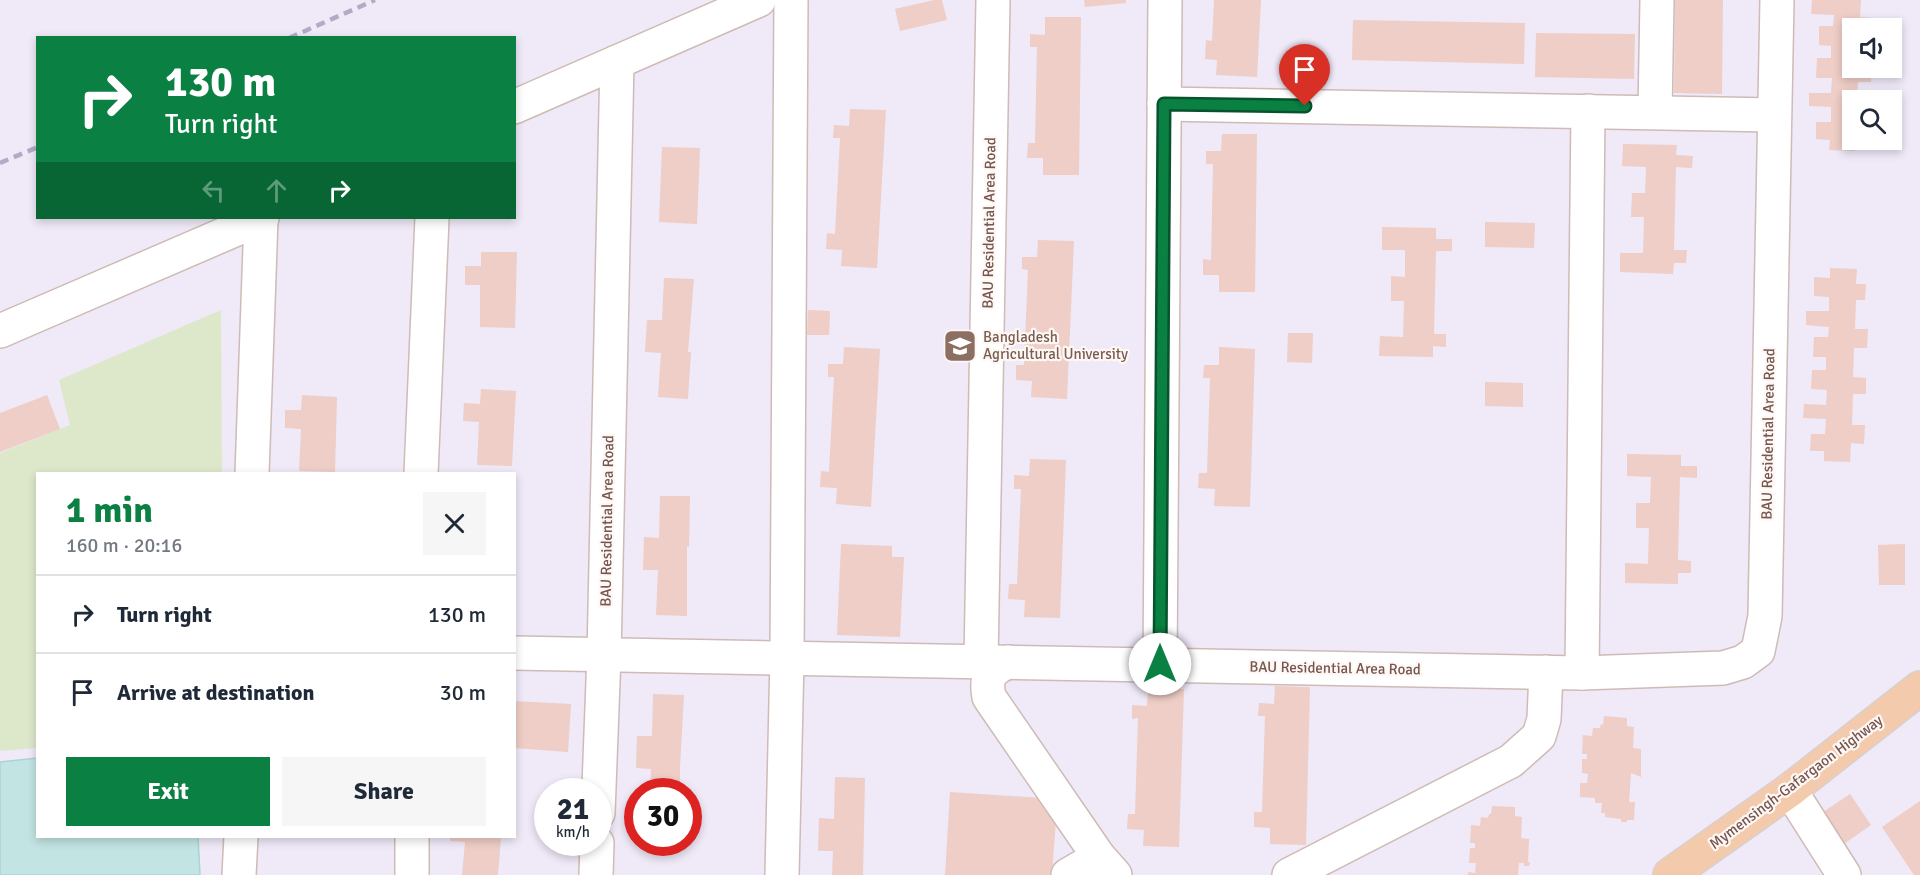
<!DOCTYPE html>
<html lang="en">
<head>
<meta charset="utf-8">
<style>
  :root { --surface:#fff; --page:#f6f6f7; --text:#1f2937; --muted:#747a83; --line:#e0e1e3; --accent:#0b8043 }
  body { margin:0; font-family:Signika,sans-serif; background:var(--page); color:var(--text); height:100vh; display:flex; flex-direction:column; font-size:22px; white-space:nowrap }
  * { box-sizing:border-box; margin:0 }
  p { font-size:20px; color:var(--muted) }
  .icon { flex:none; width:33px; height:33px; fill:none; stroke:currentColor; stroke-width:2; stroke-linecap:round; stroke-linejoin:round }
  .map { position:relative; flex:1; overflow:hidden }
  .drawer { position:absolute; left:36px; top:472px; width:480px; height:366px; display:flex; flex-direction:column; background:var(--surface); border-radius:0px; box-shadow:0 3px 9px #0003 }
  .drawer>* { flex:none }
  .banner { position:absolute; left:36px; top:36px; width:480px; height:183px; border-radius:0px; box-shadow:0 3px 9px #0003; background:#0b8043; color:#fff; overflow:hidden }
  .buttons { position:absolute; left:1842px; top:18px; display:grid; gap:12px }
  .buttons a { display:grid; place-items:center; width:60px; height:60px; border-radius:0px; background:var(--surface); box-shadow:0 3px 9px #0003; font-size:30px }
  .speed { position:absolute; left:534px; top:778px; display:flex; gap:12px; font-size:30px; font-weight:700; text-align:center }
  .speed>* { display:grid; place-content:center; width:78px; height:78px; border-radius:50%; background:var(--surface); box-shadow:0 3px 9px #0003; line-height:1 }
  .speed small { font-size:15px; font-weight:400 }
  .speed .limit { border:9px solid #d22; background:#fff; color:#111 }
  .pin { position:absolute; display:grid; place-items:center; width:51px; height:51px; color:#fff; margin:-62px -26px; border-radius:50% 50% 50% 0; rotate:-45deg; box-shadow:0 0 6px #0007 }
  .pin .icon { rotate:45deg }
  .me { position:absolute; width:66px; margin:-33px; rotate:0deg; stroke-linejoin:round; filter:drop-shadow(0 0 4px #0008) }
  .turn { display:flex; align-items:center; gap:21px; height:126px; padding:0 30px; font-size:27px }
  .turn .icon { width:78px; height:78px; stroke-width:2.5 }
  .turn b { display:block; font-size:42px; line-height:51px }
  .lanes { display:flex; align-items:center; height:57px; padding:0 30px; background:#0003; justify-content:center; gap:30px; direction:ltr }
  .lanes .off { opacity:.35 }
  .round { display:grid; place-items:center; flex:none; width:63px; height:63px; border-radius:0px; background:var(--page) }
  .headline { display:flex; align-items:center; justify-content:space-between; height:102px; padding:0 30px }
  h1 { font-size:36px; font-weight:700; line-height:45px; color:var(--accent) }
  .action { display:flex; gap:12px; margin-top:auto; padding:12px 30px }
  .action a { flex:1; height:69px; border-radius:0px; background:var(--accent); color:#fff; font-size:24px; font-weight:700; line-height:69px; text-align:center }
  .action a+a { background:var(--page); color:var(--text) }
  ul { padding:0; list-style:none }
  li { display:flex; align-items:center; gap:18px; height:78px; padding:0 30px; border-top:2px solid var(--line) }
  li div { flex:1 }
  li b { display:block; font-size:22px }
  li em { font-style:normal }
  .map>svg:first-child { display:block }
  .education { fill:#efe9f8; fill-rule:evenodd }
  .park { fill:#dde8cb }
  .water { fill:#c2e4e2; stroke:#a9d4d2; stroke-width:1.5 }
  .building { fill:#eecec6 }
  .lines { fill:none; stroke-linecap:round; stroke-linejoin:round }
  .minor-casing { stroke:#cfbbb5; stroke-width:36 }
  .major-casing { stroke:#d8d0ce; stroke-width:36 }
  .minor { stroke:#fff; stroke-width:33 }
  .major { stroke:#f3caac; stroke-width:33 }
  .rail { stroke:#b3aac5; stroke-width:4.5; stroke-dasharray:9 6; stroke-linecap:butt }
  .route-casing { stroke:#07532c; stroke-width:15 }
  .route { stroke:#0b8043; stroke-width:10 }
  .labels { text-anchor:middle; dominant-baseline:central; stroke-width:4.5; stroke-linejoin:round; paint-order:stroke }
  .street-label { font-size:15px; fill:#755651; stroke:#fef7f3 }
  .education-label { font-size:15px; fill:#785e54; stroke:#fef7f3; text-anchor:start }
</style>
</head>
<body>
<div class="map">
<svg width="1920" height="875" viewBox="0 0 1920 875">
  <rect width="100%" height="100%" fill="#fbf2ec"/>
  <path class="education" d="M0,0h1920v875h-1920zM1852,28h40v40h-40zM38,38h476v180h-476zM1852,100h40v40h-40zM38,474h476v363h-476zM548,792h50v51h-50zM638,792h50v51h-50z"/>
  <polygon class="park" points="221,310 222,474 38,474 37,748 0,751 0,453 70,425 59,380"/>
  <polygon class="water" points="37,758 38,837 198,837 200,875 0,875 0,762"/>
  <g class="building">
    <polygon points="934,0 942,0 947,20 900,31 895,9"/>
    <polygon points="1084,0 1126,0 1126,3 1085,7"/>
    <polygon points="1214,0 1261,0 1257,77 1216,75 1217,60 1205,59 1206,40 1212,41"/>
    <polygon points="1675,0 1723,0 1722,94 1674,93"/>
    <polygon points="1812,0 1861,0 1860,17 1873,18 1873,28 1852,28 1852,68 1871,68 1871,82 1858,82 1857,100 1852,100 1852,140 1856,140 1855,151 1829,150 1830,140 1816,139 1816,122 1831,122 1831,107 1809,106 1809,93 1831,93 1832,78 1816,78 1817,58 1831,58 1831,46 1819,45 1819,26 1833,26 1834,15 1811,14"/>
    <polygon points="1045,17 1081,17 1079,175 1043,175 1043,158 1027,158 1028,143 1035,143 1037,47 1030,47 1030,34 1045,35"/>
    <polygon points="1353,20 1525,23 1524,64 1352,60"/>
    <polygon points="1536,33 1635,34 1634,79 1535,77"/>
    <polygon points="850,109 886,110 877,268 841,266 842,250 826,249 827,233 835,234 840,138 833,138 834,125 849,126"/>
    <polygon points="1222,134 1257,134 1255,292 1219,292 1219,275 1203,275 1203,259 1211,260 1213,164 1206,164 1206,151 1221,151"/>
    <polygon points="1623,144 1677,145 1676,155 1693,156 1692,168 1676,167 1674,250 1687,250 1686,263 1674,263 1673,274 1620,272 1620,253 1643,253 1644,217 1631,217 1632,193 1645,193 1646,167 1622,166"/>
    <polygon points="662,147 700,148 697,224 659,222"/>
    <polygon points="1485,222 1535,223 1534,248 1485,247"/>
    <polygon points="1382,227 1436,228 1436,239 1452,239 1452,251 1436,251 1434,334 1446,334 1446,347 1433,346 1433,357 1379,356 1380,336 1403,337 1404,301 1391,301 1391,276 1405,277 1405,250 1382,250"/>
    <polygon points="1038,240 1074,241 1067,399 1031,397 1032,381 1016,380 1016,365 1024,365 1028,270 1022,269 1022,257 1037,257"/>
    <polygon points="481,252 517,252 515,328 480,327 480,285 465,285 465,266 481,266"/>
    <polygon points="1830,268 1857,269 1856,284 1866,284 1865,300 1856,300 1855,329 1868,329 1867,348 1854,348 1853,377 1866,378 1866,394 1853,394 1852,425 1865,425 1864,444 1851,443 1850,462 1824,461 1824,451 1810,451 1811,434 1825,434 1826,419 1803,418 1804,404 1826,405 1827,390 1811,389 1812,370 1826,370 1826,357 1813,357 1814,337 1828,337 1829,327 1806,325 1806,311 1829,311 1829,297 1814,296 1814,277 1830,278"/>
    <polygon points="664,278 694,279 688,352 691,352 688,399 658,397 661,353 645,352 647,320 662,320"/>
    <polygon points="808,310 830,311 829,335 807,335"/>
    <polygon points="1288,333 1313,333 1312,363 1287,362"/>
    <polygon points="844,347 880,349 871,507 836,504 837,488 820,487 821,471 829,472 834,377 828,377 828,364 843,364"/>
    <polygon points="1219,347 1255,349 1250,507 1214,506 1215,489 1198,488 1199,473 1207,473 1210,378 1203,378 1204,365 1219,365"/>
    <polygon points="1485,382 1523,383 1523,407 1485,406"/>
    <polygon points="481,389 516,391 512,466 477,465 479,422 463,421 464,403 480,404"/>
    <polygon points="47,395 60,429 0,452 0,413"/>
    <polygon points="302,395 337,397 335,472 299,471 301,429 285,428 285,410 301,410"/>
    <polygon points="1627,454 1681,455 1681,466 1697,466 1697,478 1680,477 1678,560 1691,561 1691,573 1678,573 1678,584 1625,583 1625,563 1648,564 1649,528 1636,528 1636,503 1650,503 1651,477 1627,476"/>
    <polygon points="1030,459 1066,460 1060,618 1024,617 1025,600 1008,599 1009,584 1017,584 1021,489 1014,489 1014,475 1029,476"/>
    <polygon points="660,496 690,496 689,547 687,546 687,616 656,615 658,570 643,570 644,537 659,538"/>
    <polygon points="841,544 892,546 892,557 904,557 900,637 837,635"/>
    <polygon points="1905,544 1905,585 1879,585 1878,545"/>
    <polygon points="1275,686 1310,687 1306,845 1270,844 1270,828 1254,827 1254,812 1262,812 1265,716 1258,716 1259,703 1274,704"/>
    <polygon points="1148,688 1184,689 1179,847 1143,846 1144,830 1127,829 1128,814 1135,814 1138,718 1132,719 1132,705 1147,706"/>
    <polygon points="653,694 684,695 680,767 680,792 650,792 651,769 636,768 637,736 652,736"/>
    <polygon points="514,701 571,704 568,752 514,748"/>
    <polygon points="1604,716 1627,718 1627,726 1634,727 1633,748 1641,749 1641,777 1631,773 1629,802 1635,802 1634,820 1627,820 1627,822 1621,822 1621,819 1605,817 1605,813 1601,813 1602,803 1595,803 1595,798 1580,797 1580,783 1587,783 1588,774 1582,773 1582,759 1587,759 1587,754 1582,754 1583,735 1592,736 1593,728 1600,728 1601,724 1603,725"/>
    <polygon points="835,777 865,778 863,875 832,875 833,851 818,851 819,818 834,819"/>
    <polygon points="950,792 1043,798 1056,818 1052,875 945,875"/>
    <polygon points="1850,794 1871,825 1841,846 1820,814"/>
    <polygon points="1920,801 1920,875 1914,875 1882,827"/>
    <polygon points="1492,806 1515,807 1515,816 1522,817 1521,838 1529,839 1528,862 1530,862 1529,866 1524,866 1524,863 1519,863 1518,875 1468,875 1468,872 1475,873 1476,863 1469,863 1470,848 1475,848 1475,843 1470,843 1471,825 1480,826 1481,817 1488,818 1489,814 1491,814"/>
    <polygon points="450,837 501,837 498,875 462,875 465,842 450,841"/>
  </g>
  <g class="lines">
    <g class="minor-casing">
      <g id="minor">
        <polyline points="1164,104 1774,115"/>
        <polyline points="514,107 759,0"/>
        <polyline points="1655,112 1657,0"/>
        <polyline points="0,331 262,218"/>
        <polyline points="252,474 261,218"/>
        <polyline points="421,474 432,218"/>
        <polyline points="514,653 1582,673 1723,668 1743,662 1758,651 1765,616 1777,0"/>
        <polyline points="981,661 993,0"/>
        <path d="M1008,662c-18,8 -23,15 -19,35l110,160 16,18"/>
        <polyline points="1160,664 1165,0"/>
        <polyline points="1582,673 1588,111"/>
        <polyline points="1790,790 1844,875"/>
        <polyline points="598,813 604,655 617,62"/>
        <polyline points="239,875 241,837"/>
        <polyline points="412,875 412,837"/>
        <polyline points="596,875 597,843"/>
        <polyline points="782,875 787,658 791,0"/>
        <polyline points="1068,875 1099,857"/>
        <polyline points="1289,875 1511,761 1539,736 1544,719 1546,672"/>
      </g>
    </g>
    <g class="major-casing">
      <polyline id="major" points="1670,875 1790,790 1920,688"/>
    </g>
    <use href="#minor" class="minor"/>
    <use href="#major" class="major"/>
    <g class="rail">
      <polyline points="289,38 375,0"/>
      <polyline points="0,163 38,147"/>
    </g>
  </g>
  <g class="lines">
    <g class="route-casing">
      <polyline id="route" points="1160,664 1164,104 1305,106"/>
    </g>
    <use href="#route" class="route"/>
  </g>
  <defs>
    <g id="university-square" transform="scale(1.725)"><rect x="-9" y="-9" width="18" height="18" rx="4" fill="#8d6e63" stroke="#fef7f3"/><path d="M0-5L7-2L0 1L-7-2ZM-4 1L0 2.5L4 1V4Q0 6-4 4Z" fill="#fff"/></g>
  </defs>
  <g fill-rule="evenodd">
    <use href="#university-square" x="960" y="346"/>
  </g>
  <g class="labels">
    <g class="street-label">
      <text transform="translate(989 223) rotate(-89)">BAU Residential Area Road</text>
      <text transform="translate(1768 434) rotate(-89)">BAU Residential Area Road</text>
      <text transform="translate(607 521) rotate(-89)">BAU Residential Area Road</text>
      <text transform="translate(1335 668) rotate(1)">BAU Residential Area Road</text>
      <text transform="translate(1796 782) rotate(-37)">Mymensingh-Gafargaon Highway</text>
    </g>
    <g class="education-label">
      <text x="983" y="337">Bangladesh<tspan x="983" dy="17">Agricultural University</tspan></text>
    </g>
  </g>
</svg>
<div class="buttons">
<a><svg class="icon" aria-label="sound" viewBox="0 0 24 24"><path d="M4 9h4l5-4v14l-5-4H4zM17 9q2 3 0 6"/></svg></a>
<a><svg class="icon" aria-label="search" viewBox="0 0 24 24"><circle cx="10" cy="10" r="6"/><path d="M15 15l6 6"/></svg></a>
</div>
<div class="speed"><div>21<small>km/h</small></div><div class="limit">30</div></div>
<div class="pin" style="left:1305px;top:106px;background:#d93025"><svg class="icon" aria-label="arrive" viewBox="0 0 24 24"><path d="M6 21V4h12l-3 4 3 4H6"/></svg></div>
<svg class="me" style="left:1160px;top:664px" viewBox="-20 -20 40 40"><circle r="19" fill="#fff"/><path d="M0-13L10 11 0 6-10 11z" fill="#0b8043"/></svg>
<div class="banner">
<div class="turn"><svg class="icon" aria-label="right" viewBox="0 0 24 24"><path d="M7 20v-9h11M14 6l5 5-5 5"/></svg><div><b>130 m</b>Turn right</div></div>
<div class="lanes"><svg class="icon off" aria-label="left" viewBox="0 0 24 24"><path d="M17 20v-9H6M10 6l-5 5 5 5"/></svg><svg class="icon off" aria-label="ahead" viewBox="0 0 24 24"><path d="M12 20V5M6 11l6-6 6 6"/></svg><svg class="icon" aria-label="right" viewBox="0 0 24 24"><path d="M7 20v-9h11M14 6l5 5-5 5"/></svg></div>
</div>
<section class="drawer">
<div class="headline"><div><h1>1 min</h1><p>160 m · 20:16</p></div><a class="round"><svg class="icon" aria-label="close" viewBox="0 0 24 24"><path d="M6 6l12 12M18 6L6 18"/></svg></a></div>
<ul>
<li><svg class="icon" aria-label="right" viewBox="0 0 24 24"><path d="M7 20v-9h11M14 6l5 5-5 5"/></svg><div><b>Turn right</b></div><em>130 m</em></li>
<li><svg class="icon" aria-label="arrive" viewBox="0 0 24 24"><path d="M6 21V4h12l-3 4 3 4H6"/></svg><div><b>Arrive at destination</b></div><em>30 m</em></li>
</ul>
<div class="action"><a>Exit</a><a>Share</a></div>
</section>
</div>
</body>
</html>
